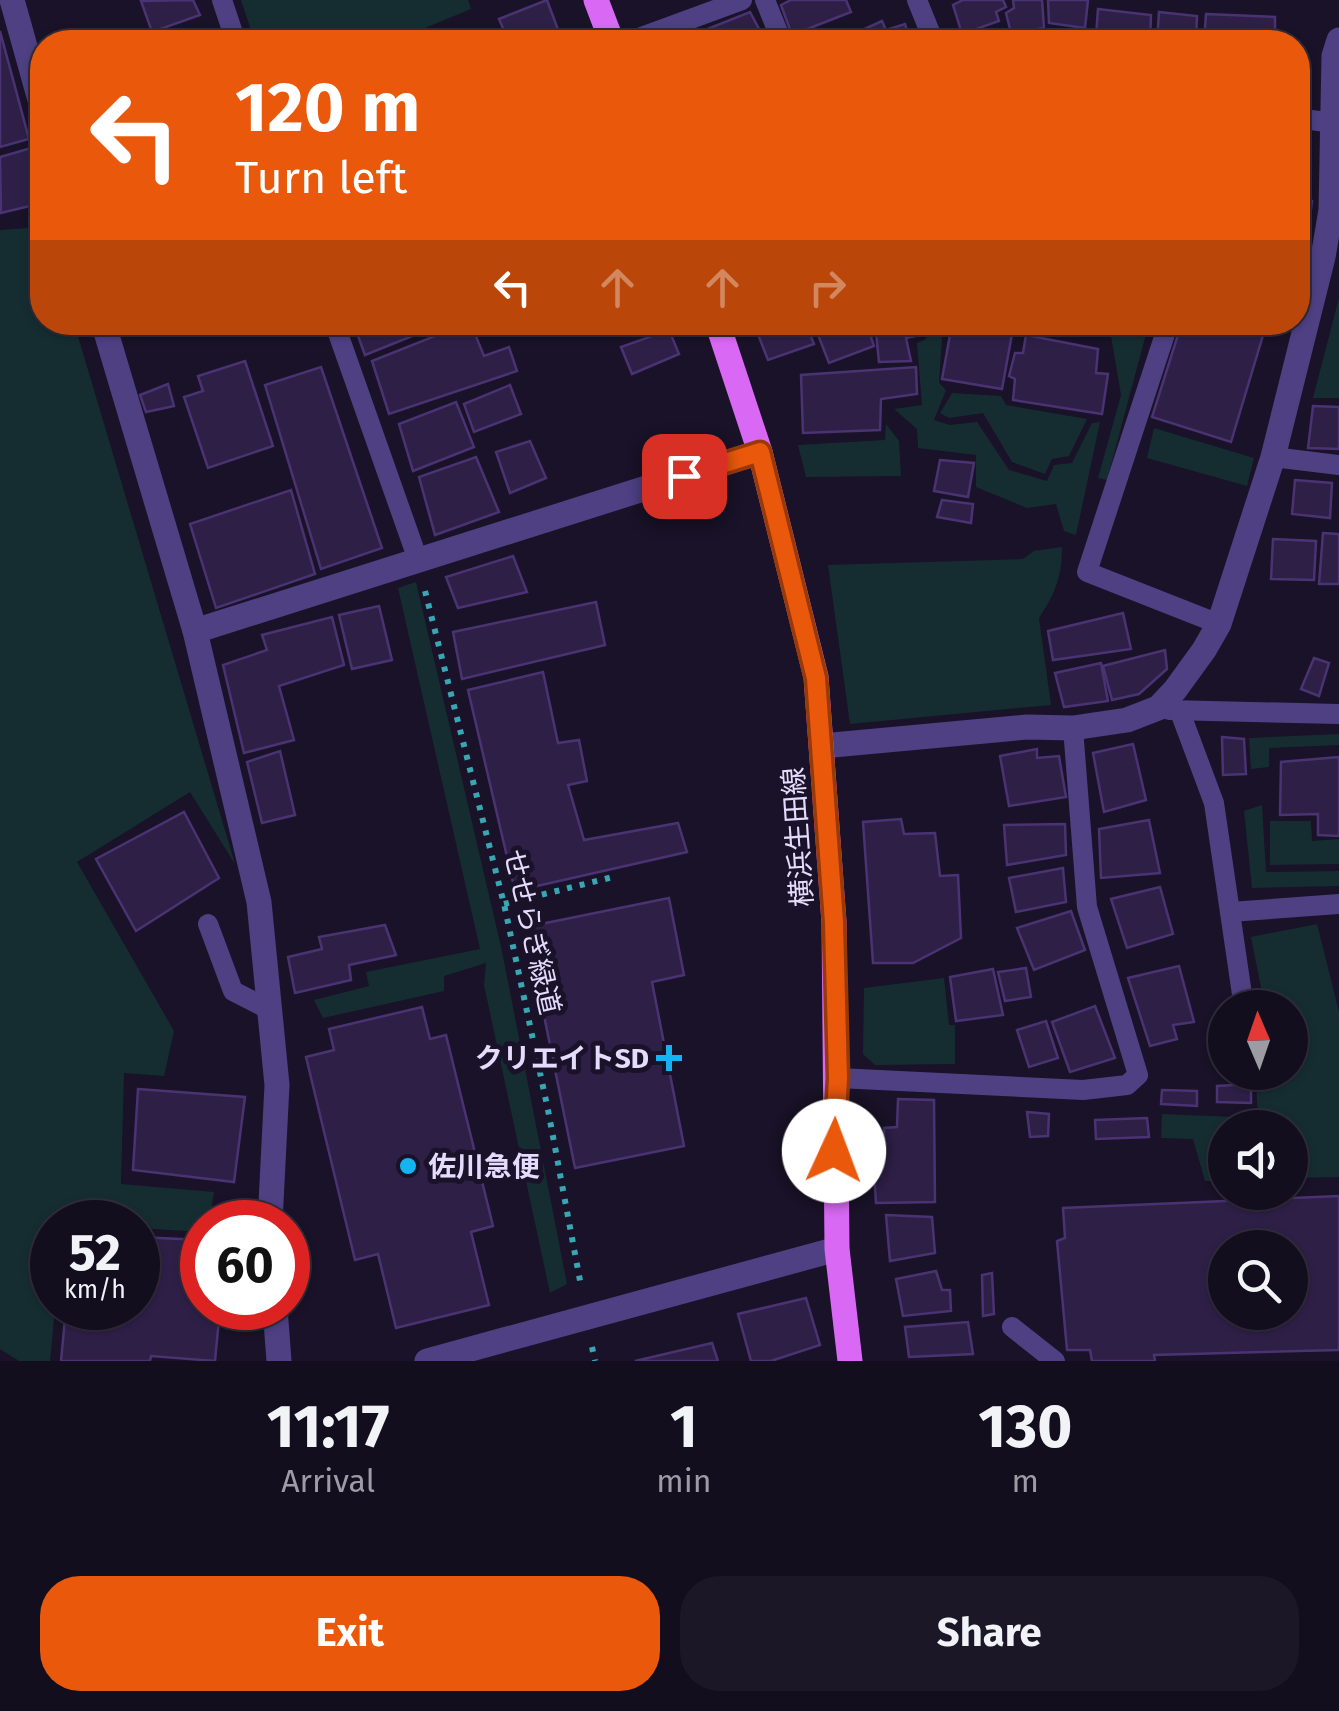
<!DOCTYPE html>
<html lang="en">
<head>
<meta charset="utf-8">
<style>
  :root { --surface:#130e1e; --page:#1c1727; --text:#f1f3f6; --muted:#9d9ca4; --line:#322e3c; --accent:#ea580c }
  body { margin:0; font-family:"Fira Sans","Noto Sans JP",sans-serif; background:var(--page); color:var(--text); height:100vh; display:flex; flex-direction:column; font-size:38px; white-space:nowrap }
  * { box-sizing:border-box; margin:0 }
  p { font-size:32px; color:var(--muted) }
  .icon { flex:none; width:55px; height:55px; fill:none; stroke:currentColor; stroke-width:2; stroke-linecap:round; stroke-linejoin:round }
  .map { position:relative; height:1361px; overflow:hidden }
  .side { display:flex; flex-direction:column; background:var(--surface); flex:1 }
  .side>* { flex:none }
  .guide { position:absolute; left:30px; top:30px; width:1280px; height:305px; border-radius:40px; box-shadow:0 2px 8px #0004,0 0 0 2px var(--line); background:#ea580c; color:#fff; overflow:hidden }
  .needle { width:65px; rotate:358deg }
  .controls { position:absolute; left:1208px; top:990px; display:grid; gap:20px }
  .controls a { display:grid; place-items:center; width:100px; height:100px; border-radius:50%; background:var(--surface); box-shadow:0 2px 8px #0004,0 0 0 2px var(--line); font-size:50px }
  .speed { position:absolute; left:30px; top:1200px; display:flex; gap:20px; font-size:50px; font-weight:700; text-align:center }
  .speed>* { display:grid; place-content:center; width:130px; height:130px; border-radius:50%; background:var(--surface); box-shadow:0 2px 8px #0004,0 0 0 2px var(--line); line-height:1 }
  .speed small { font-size:25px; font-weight:400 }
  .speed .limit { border:15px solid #d22; background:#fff; color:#111 }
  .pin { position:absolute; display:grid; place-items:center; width:85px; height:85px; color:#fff; margin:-42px; border-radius:20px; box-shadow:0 5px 15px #0006 }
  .me { position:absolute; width:110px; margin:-55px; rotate:2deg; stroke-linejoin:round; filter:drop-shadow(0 0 8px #0008) }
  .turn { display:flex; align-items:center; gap:35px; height:210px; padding:0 40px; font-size:45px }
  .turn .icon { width:130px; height:130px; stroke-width:2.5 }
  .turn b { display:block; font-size:70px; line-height:85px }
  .lanes { display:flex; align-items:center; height:95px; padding:0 40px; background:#0003; justify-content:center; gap:50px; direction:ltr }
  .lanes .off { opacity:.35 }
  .eta { display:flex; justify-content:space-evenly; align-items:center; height:170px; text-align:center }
  .eta b { font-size:60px; font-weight:700; line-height:70px }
  .primary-button { display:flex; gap:20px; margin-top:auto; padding:20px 40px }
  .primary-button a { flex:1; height:115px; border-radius:40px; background:var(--accent); color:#fff; font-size:40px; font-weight:700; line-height:115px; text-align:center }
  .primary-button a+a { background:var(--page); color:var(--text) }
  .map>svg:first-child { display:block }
  .green { fill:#152d31 }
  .building { fill:#2e1f47; stroke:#4a3372; stroke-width:2.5; fill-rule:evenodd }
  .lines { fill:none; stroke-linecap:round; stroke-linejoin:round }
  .path { stroke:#38a6b3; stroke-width:6; stroke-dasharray:5 8; stroke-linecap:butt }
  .service { stroke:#4e4083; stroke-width:20 }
  .minor { stroke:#4e4083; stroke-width:25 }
  .tertiary { stroke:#4e4083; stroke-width:25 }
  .primary { stroke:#d969f5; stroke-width:25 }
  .route-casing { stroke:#983908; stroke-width:25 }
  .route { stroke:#ea580c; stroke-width:18 }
  .poi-dot { fill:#13b4f0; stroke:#191228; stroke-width:4 }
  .labels { text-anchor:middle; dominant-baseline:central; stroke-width:10; stroke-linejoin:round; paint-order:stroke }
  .street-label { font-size:28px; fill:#e4dbfd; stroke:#191228 }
  .poi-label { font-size:28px; font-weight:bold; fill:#e4dbfd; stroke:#191228; text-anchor:end }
</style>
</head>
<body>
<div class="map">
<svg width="1339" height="1361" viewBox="0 0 1339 1361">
  <rect width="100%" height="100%" fill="#191228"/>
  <g class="green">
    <polygon points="241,0 468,0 471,9 391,42 255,42"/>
    <polygon points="42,227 42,322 74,323 235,864 190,792 77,862 174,1031 164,1076 124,1073 121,1184 214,1192 209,1222 202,1222 202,1232 138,1228 138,1222 52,1222 52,1308 55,1308 50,1361 19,1361 0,1349 0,230"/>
    <polygon points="1339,298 1339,398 1313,398"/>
    <polygon points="925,323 943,323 939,383 946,390 934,420 950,425 977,422 1009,470 1047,481 1054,465 1072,463 1092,423 1100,422 1076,535 1064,531 1056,504 1027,508 976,487 976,455 918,448 917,429 894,409 922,405 917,343 926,339"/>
    <polygon points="1113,323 1149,323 1107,480 1098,478 1121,395 1110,330"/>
    <polygon points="952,393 1001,396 1006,405 1087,419 1069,456 1052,459 1045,474 1012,462 983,413 949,418 940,413"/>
    <polygon points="886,424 899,441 901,476 806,477 798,445 885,440"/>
    <polygon points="1154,428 1254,458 1247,486 1147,458"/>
    <path d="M1062,547c0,30 -7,47 -23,71l12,87 -201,19 -22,-159 195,-6 11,-8z"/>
    <polygon points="416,582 502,951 567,1284 550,1293 484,985 486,963 444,976 444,991 323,1018 314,1000 369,986 366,972 480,949 398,588"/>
    <polygon points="1339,734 1339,745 1269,748 1269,767 1251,769 1249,738"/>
    <polygon points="1262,805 1266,872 1339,871 1339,886 1252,888 1244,811"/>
    <polygon points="1270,821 1311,821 1312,841 1339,839 1339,864 1270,865"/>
    <polygon points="1317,924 1339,1012 1339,1177 1290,1178 1290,1128 1225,1128 1225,1181 1205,1181 1193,1139 1161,1138 1162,1114 1258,1118 1256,1082 1273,1077 1274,1073 1290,1072 1290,1008 1265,1007 1251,937"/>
    <polygon points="944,978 949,1025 955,1025 955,1064 875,1065 863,1054 864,988"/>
  </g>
  <g class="building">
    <polygon points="193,0 200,15 152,32 141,1"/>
    <polygon points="547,0 560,35 543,42 509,42 499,19"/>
    <polygon points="791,0 846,0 851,12 792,35 781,5"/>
    <polygon points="963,0 1003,0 1006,7 996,12 999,21 962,34 953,5"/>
    <polygon points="1013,0 1042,0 1044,28 1011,33 1006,13 1014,8"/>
    <polygon points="1048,0 1088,0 1085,28 1049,23"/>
    <polygon points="1098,9 1151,15 1150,41 1096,36"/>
    <polygon points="750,12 766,42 705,42 700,32"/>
    <polygon points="1159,12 1197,16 1196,42 1157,42"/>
    <polygon points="1206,14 1275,17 1275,42 1204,42"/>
    <polygon points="882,21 886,30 905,24 911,42 862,42 858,32"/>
    <polygon points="204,30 208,42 167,42"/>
    <polygon points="0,31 29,139 0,147"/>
    <polygon points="31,148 42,203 1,213 0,157"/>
    <polygon points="1298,198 1312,201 1307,238 1298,236"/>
    <polygon points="353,322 447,322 365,355"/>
    <polygon points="470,322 484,356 509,347 517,371 389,414 372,361"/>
    <polygon points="758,322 805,322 814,344 768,360 754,324"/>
    <polygon points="813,322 866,322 874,346 829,363"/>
    <polygon points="875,322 919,322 920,335 906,338 911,361 879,362"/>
    <polygon points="1182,322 1267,322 1231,442 1152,417"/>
    <polygon points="952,324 1012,334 1002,389 942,379"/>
    <polygon points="669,330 679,354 632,374 621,347"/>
    <polygon points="1026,335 1098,349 1096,373 1108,374 1102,414 1013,400 1015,379 1009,376 1015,353 1023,353"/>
    <polygon points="245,361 273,446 208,468 184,397 203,391 198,376"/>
    <polygon points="321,367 382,548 321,569 265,385"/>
    <polygon points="916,367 917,394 881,399 880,430 803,433 801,375"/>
    <polygon points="168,384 174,406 146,412 140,395"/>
    <polygon points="510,385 521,414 474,432 464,404"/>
    <polygon points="456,402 474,447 413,471 399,424"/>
    <polygon points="1313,406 1339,407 1339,449 1308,448"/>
    <polygon points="530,441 546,478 510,493 496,452"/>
    <polygon points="476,457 499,512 435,535 419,477"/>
    <polygon points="940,460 974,463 968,497 934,491"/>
    <polygon points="1295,480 1332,483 1330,518 1292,514"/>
    <polygon points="291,490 315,574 216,608 190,524"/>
    <polygon points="942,500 973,504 971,523 937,517"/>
    <polygon points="1323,533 1339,534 1339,584 1319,584"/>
    <polygon points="1273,539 1316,541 1314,580 1271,579"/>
    <polygon points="513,556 527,592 458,608 446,577"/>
    <polygon points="596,602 605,645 462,679 453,632"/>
    <polygon points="379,606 392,660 352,669 339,615"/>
    <polygon points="1123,613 1131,649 1053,660 1048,631"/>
    <polygon points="332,617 344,665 279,686 294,740 244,753 223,665 267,650 262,635"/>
    <polygon points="1165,650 1167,669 1139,694 1112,700 1103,666"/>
    <polygon points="1314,658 1329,663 1319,696 1301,689"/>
    <polygon points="1101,663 1108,701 1064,707 1055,673"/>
    <polygon points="543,672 558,743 579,740 587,781 568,785 584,840 678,823 687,852 515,891 468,690"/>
    <polygon points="1222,737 1244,739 1246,774 1223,775"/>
    <polygon points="1133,744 1146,800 1104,812 1093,753"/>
    <polygon points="1037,749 1037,758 1059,756 1066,797 1009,806 1000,756"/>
    <polygon points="280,751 295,815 262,823 247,762"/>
    <polygon points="1339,757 1339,836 1318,835 1318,814 1280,815 1281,762"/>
    <polygon points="184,812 219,878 136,931 96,859"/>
    <polygon points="901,819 904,834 935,833 940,876 958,875 961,938 913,963 873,963 863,822"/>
    <polygon points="1149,820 1160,873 1101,878 1099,829"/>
    <polygon points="1065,824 1066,855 1007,865 1004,825"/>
    <polygon points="1063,868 1066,902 1016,912 1009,878"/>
    <polygon points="1160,887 1173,934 1127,948 1111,899"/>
    <polygon points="669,898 684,975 652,982 684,1146 575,1168 526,927"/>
    <polygon points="1071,911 1085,950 1034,970 1017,928"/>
    <polygon points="385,925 396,955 349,965 351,980 295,993 288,957 322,949 319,937"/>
    <polygon points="1179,966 1194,1022 1173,1025 1177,1039 1150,1046 1128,978"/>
    <polygon points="1026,968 1031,997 1005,1001 998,972"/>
    <polygon points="993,969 1003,1015 956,1021 950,977"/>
    <polygon points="1095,1006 1115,1058 1070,1072 1052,1022"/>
    <polygon points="422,1007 430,1039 446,1035 493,1226 471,1232 489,1305 396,1328 378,1254 355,1260 306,1057 334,1050 329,1029"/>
    <polygon points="1046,1021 1058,1058 1029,1067 1017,1030"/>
    <polygon points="1251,1084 1251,1103 1217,1102 1217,1086"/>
    <polygon points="138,1089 245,1097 234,1182 133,1170"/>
    <polygon points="1162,1090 1197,1091 1197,1106 1161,1104"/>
    <polygon points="898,1099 934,1100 935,1202 876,1203 872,1139 884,1140 884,1128 897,1127"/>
    <polygon points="1027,1112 1049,1114 1048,1136 1030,1137"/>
    <polygon points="1147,1118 1149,1137 1096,1139 1095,1120"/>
    <path d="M1339,1196v154l-185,5 1,6h-63l-2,-11h-23l-10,-109 8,-3 -2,-30zM1225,1248h65v64h-65z"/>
    <polygon points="886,1215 932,1217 935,1253 890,1261"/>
    <polygon points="138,1237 202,1240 202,1308 220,1308 215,1361 151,1356 150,1361 61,1361 66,1308 138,1308"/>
    <polygon points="936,1271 942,1290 950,1290 951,1311 903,1316 896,1279"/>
    <polygon points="992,1273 994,1314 983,1316 982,1275"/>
    <polygon points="806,1298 820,1345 771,1361 751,1361 738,1314"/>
    <polygon points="968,1322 973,1354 909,1357 905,1327"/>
    <polygon points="712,1343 718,1361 635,1361"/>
  </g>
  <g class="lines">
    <g class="path">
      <polyline points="425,591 504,904 548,1110 581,1286"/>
      <polyline points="504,904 617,876"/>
      <polyline points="592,1347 595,1361"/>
    </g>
    <g class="service">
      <polyline points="222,0 236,42"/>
      <polyline points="765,0 782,42"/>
      <polyline points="917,0 934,42"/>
      <polyline points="628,42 742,0"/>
      <polyline points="1298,118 1332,123"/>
      <polyline points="334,322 418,560"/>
      <polyline points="1167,328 1087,572 1219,624"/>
      <polyline points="1273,457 1339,465"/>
      <polyline points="1169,710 1339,714"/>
      <polyline points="1180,712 1214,803 1244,1008"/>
      <polyline points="1230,912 1339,904"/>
      <polyline points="208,924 233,991 270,1010"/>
      <polyline points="838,1078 1083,1090 1127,1085 1138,1075 1087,907 1073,728"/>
      <polyline points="1012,1327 1055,1361"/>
    </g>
    <g class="minor">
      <polyline points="195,631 760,452"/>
      <polyline points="822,746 1027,727 1073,728 1127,720 1158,708 1175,690 1204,650 1219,624 1273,457 1323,257 1331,210 1334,56 1339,40"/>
    </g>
    <g class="tertiary">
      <polyline points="12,0 42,107"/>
      <polyline points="103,322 195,631 259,902 277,1085 270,1222"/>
      <polyline points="275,1308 279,1361"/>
      <polyline points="427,1361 837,1249"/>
    </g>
    <g class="primary">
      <polyline points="596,0 612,42"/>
      <polyline points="717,322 760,452 816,677 834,922 837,1249 850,1361"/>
    </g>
  </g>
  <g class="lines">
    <g class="route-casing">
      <polyline id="route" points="684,476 760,452 816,678 834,922 838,1078 834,1151"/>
    </g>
    <use href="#route" class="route"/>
  </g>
  <g class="poi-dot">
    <path d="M664 1043h10v10h10v10h-10v10h-10v-10h-10v-10h10z"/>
    <circle cx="408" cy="1166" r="10"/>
  </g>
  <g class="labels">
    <g class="street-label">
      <text transform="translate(798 837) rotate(-94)">横浜生田線</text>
      <text transform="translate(532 932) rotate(77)">せせらぎ緑道</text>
    </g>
    <g class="poi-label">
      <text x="649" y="1058">クリエイトSD</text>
      <text x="428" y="1166" text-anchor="start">佐川急便</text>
    </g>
  </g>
</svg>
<div class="controls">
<a><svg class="needle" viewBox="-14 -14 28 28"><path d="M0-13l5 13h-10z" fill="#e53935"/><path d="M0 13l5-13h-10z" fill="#9d9ca4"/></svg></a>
<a><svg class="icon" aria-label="sound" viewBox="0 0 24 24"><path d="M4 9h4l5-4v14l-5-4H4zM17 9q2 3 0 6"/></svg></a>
<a><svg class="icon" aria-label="search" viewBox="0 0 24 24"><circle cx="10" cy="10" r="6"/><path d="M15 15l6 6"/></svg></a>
</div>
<div class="speed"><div>52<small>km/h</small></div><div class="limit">60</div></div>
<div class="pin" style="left:684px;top:476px;background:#d93025"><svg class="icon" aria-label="arrive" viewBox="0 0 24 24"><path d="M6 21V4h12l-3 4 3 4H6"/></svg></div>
<svg class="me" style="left:834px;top:1151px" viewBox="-20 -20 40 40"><circle r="19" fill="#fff"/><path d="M0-13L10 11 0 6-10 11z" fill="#ea580c"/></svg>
<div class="guide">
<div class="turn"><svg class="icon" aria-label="left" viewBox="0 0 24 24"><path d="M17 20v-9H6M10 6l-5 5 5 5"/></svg><div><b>120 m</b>Turn left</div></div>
<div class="lanes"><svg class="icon" aria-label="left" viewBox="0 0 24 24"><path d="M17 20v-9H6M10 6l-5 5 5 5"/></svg><svg class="icon off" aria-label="ahead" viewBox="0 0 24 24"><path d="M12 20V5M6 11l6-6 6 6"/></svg><svg class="icon off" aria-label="ahead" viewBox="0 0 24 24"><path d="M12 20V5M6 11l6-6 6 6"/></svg><svg class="icon off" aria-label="right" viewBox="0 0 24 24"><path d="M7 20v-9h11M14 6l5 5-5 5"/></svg></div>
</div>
</div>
<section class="side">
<div class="eta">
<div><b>11:17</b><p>Arrival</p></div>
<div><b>1</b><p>min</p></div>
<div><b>130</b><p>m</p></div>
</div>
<div class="primary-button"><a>Exit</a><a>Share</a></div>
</section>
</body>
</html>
